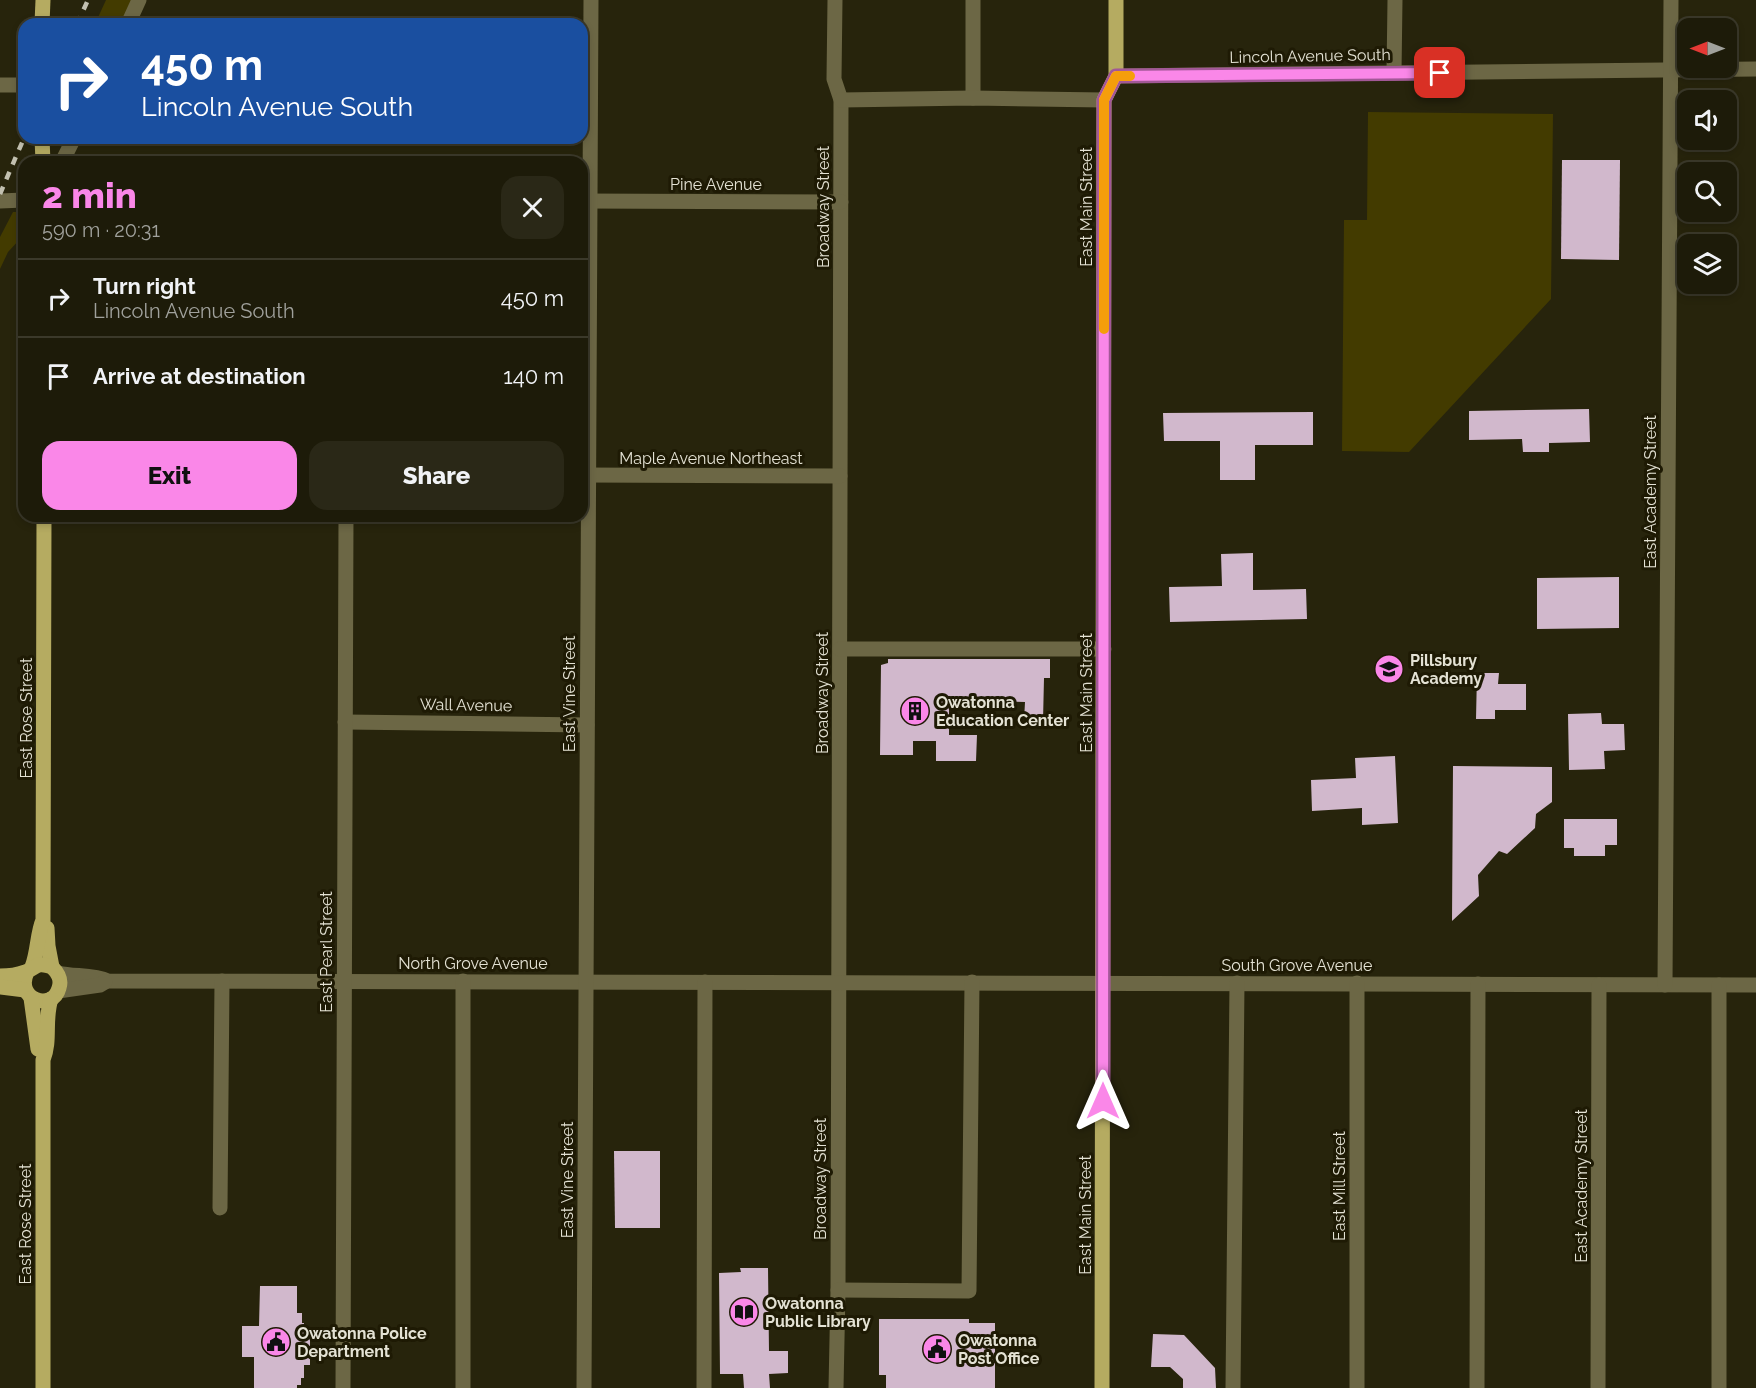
<!DOCTYPE html>
<html lang="en">
<head>
<meta charset="utf-8">
<style>
  :root { --surface:#1d1b09; --page:#2a2817; --text:#f1f3f6; --muted:#a0a19c; --line:#3b392a; --accent:#fa87e8 }
  body { margin:0; font-family:Raleway,sans-serif; background:var(--page); color:var(--text); height:100vh; display:flex; flex-direction:column; font-size:22px; white-space:nowrap }
  * { box-sizing:border-box; margin:0 }
  p { font-size:20px; color:var(--muted) }
  .icon { flex:none; width:33px; height:33px; fill:none; stroke:currentColor; stroke-width:2; stroke-linecap:round; stroke-linejoin:round }
  .map { position:relative; flex:1; overflow:hidden }
  .panel { position:absolute; left:18px; top:156px; width:570px; height:366px; display:flex; flex-direction:column; background:var(--surface); border-radius:18px; box-shadow:0 3px 9px #0003,0 0 0 2px var(--line) }
  .panel>* { flex:none }
  .hud { position:absolute; left:18px; top:18px; width:570px; height:126px; border-radius:18px; box-shadow:0 3px 9px #0003,0 0 0 2px var(--line); background:#1a4fa0; color:#fff; overflow:hidden }
  .needle { width:39px; rotate:270deg }
  .controls { position:absolute; left:1677px; top:18px; display:grid; gap:12px }
  .controls a { display:grid; place-items:center; width:60px; height:60px; border-radius:12px; background:var(--surface); box-shadow:0 3px 9px #0003,0 0 0 2px var(--line); font-size:30px }
  .pin { position:absolute; display:grid; place-items:center; width:51px; height:51px; color:#fff; margin:-26px; border-radius:12px; box-shadow:0 3px 9px #0006 }
  .me { position:absolute; width:66px; margin:-33px; rotate:0deg; stroke-linejoin:round; filter:drop-shadow(0 0 4px #0008) }
  .turn { display:flex; align-items:center; gap:21px; height:126px; padding:0 24px; font-size:27px }
  .turn .icon { width:78px; height:78px; stroke-width:2.5 }
  .turn b { display:block; font-size:42px; line-height:51px }
  .round { display:grid; place-items:center; flex:none; width:63px; height:63px; border-radius:18px; background:var(--page) }
  .head { display:flex; align-items:center; justify-content:space-between; height:102px; padding:0 24px }
  h1 { font-size:36px; font-weight:800; line-height:45px; color:var(--accent) }
  .action { display:flex; gap:12px; margin-top:auto; padding:12px 24px }
  .action a { flex:1; height:69px; border-radius:18px; background:var(--accent); color:#111; font-size:24px; font-weight:800; line-height:69px; text-align:center }
  .action a+a { background:var(--page); color:var(--text) }
  ul { padding:0; list-style:none }
  li { display:flex; align-items:center; gap:18px; height:78px; padding:0 24px; border-top:2px solid var(--line) }
  li div { flex:1 }
  li b { display:block; font-size:22px }
  li em { font-style:normal }
  .map>svg:first-child { display:block }
  .green { fill:#433b00 }
  .building { fill:#d1b8cc }
  .lines { fill:none; stroke-linecap:round; stroke-linejoin:round }
  .minor { stroke:#6c6745; stroke-width:15 }
  .major { stroke:#b5ab61; stroke-width:15 }
  .rail { stroke:#c2c0b0; stroke-width:4.5; stroke-dasharray:8 8; stroke-linecap:butt }
  .route-casing { stroke:#a25897; stroke-width:15 }
  .route { stroke:#fa87e8; stroke-width:10 }
  .slow { stroke:#f59e0b; stroke-width:10 }
  .labels { text-anchor:middle; dominant-baseline:central; stroke-width:6; stroke-linejoin:round; paint-order:stroke }
  .street-label { font-size:16px; fill:#e4e2d4; stroke:#1e1a04 }
  .poi-label { font-size:16px; font-weight:bold; fill:#e4e2d4; stroke:#1e1a04; text-anchor:start }
</style>
</head>
<body>
<div class="map">
<svg width="1756" height="1388" viewBox="0 0 1756 1388">
  <rect width="100%" height="100%" fill="#27240c"/>
  <g class="green">
    <polygon points="106,0 134,0 122,24 95,24"/>
    <polygon points="1368,112 1553,114 1551,299 1409,452 1342,451 1344,220 1367,220"/>
    <polygon points="13,212 24,212 24,239 21,238 8,252 0,269 0,237"/>
  </g>
  <g class="building">
    <polygon points="1562,160 1620,160 1619,260 1561,259"/>
    <polygon points="1589,409 1590,442 1549,443 1549,452 1523,452 1522,439 1469,440 1469,411"/>
    <polygon points="1313,412 1313,445 1255,445 1255,480 1220,480 1220,441 1164,441 1163,413"/>
    <polygon points="1253,553 1253,590 1306,589 1307,619 1170,622 1169,587 1222,586 1221,554"/>
    <polygon points="1619,577 1619,628 1537,629 1537,578"/>
    <polygon points="888,659 1050,659 1050,678 1044,678 1043,721 1024,721 1025,702 949,700 949,735 977,735 976,761 936,761 936,741 913,741 913,755 880,755 881,665 888,663"/>
    <polygon points="1477,673 1499,673 1498,684 1526,684 1526,710 1495,710 1495,719 1476,719"/>
    <polygon points="1601,713 1602,724 1624,724 1625,750 1604,751 1605,769 1569,770 1568,714"/>
    <polygon points="1395,756 1398,823 1362,825 1362,808 1312,811 1311,780 1356,778 1355,758"/>
    <polygon points="1453,766 1552,767 1552,802 1536,814 1535,828 1507,854 1499,851 1478,875 1479,896 1452,921"/>
    <polygon points="1564,819 1617,819 1617,845 1605,845 1605,856 1574,856 1574,848 1564,848"/>
    <polygon points="614,1151 660,1151 660,1228 615,1228"/>
    <polygon points="740,1268 768,1268 769,1351 788,1351 788,1373 769,1374 770,1388 744,1388 743,1374 720,1374 719,1273 741,1272"/>
    <polygon points="260,1286 297,1286 297,1313 302,1313 302,1323 304,1323 304,1328 310,1328 310,1365 304,1365 304,1378 301,1378 301,1385 297,1385 297,1388 254,1388 254,1357 242,1357 242,1326 259,1326"/>
    <polygon points="879,1319 969,1319 969,1323 995,1323 995,1388 886,1388 886,1375 879,1375"/>
    <polygon points="1153,1334 1184,1335 1215,1368 1216,1388 1183,1388 1183,1379 1170,1367 1151,1367"/>
  </g>
  <g class="lines">
    <g class="minor">
      <polyline points="835,0 834,79 841,100 838,1290 836,1388"/>
      <polyline points="128,24 139,0"/>
      <polyline points="1394,73 1395,0"/>
      <polyline points="1116,76 1756,69"/>
      <polyline points="0,85 24,85"/>
      <polyline points="973,98 973,0"/>
      <polyline points="841,100 973,98 1104,100"/>
      <polyline points="62,162 74,138"/>
      <polyline points="0,201 24,200"/>
      <polyline points="582,201 841,202"/>
      <polyline points="582,475 840,476"/>
      <polyline points="840,649 1104,649"/>
      <polyline points="345,722 587,725"/>
      <path d="M58,973c16,4 35,1 50,8l1648,4"/>
      <polyline points="463,981 463,1388"/>
      <polyline points="1665,985 1671,0"/>
      <polyline points="1719,985 1719,1388"/>
      <polyline points="58,991 100,985 105,982"/>
      <polyline points="220,1208 222,981"/>
      <polyline points="838,1290 969,1291 972,982"/>
      <polyline points="343,1388 346,516"/>
      <polyline points="584,1388 591,0"/>
      <polyline points="704,1388 705,982"/>
      <polyline points="1233,1388 1237,983"/>
      <polyline points="1357,1388 1357,983"/>
      <polyline points="1477,1388 1478,984"/>
      <polyline points="1598,1388 1599,985"/>
    </g>
    <g class="major">
      <polyline points="42,24 43,0"/>
      <polyline points="42,138 43,162"/>
      <polyline points="47,928 48,946 52,967"/>
      <path d="M32,967c6,-15 5,-33 11,-47l1,-404"/>
      <path d="M0,976c8,0 17,-1 25,-4 12,-4 10,-11 27,-5 6,6 10,12 7,21 -6,24 -45,12 -32,-16"/>
      <polyline points="0,987 25,990"/>
      <polyline points="31,998 38,1049"/>
      <path d="M43,1388v-328c8,-20 1,-40 8,-61"/>
      <polyline points="1102,1388 1104,100 1116,76 1116,0"/>
    </g>
    <g class="rail">
      <polyline points="77,24 88,0"/>
      <polyline points="0,194 24,138"/>
    </g>
  </g>
  <g class="lines">
    <g class="route-casing">
      <polyline id="route" points="1103,1101 1104,100 1116,76 1440,73"/>
    </g>
    <use href="#route" class="route"/>
    <polyline class="slow" points="1104,329 1104,100 1116,76 1130,76"/>
  </g>
  <defs>
    <g id="school-disc" transform="scale(1.5)"><circle r="9.5" fill="#fa87e8" stroke="#1e1a04"/><path d="M0-5L7-2L0 1L-7-2ZM-4 1L0 2.5L4 1V4Q0 6-4 4Z" fill="#111"/></g>
    <g id="building-disc" transform="scale(1.5)"><circle r="9.5" fill="#fa87e8" stroke="#1e1a04"/><path d="M-4-6H4V6H1V3H-1V6H-4ZM-2.5-4.3h1.7v1.8h-1.7ZM.8-4.3h1.7v1.8H.8ZM-2.5-1h1.7V.8h-1.7ZM.8-1h1.7V.8H.8Z" fill="#111"/></g>
    <g id="library-disc" transform="scale(1.5)"><circle r="9.5" fill="#fa87e8" stroke="#1e1a04"/><path d="M-6-4Q-3-5.5-.7-3.5V5Q-3 3-6 4ZM6-4Q3-5.5 .7-3.5V5Q3 3 6 4Z" fill="#111"/></g>
    <g id="civic-disc" transform="scale(1.5)"><circle r="9.5" fill="#fa87e8" stroke="#1e1a04"/><path d="M-.6-6.5H3V-4.5H.6V-3L4-1V1h2V6H-6V1h2V-1L-.6-3ZM-1.2 2.5V6h2.4V2.5Z" fill="#111"/></g>
  </defs>
  <g fill-rule="evenodd">
    <use href="#school-disc" x="1389" y="669"/>
    <use href="#building-disc" x="915" y="711"/>
    <use href="#library-disc" x="744" y="1312"/>
    <use href="#civic-disc" x="276" y="1342"/>
    <use href="#civic-disc" x="937" y="1349"/>
  </g>
  <g class="labels">
    <g class="street-label">
      <text transform="translate(1310 56) rotate(-1)">Lincoln Avenue South</text>
      <text x="716" y="184">Pine Avenue</text>
      <text transform="translate(823 207) rotate(-90)">Broadway Street</text>
      <text transform="translate(1086 207) rotate(-90)">East Main Street</text>
      <text x="711" y="458">Maple Avenue Northeast</text>
      <text transform="translate(1650 492) rotate(-90)">East Academy Street</text>
      <text transform="translate(822 693) rotate(-90)">Broadway Street</text>
      <text transform="translate(1086 693) rotate(-90)">East Main Street</text>
      <text transform="translate(569 694) rotate(-90)">East Vine Street</text>
      <text transform="translate(466 705) rotate(1)">Wall Avenue</text>
      <text transform="translate(26 718) rotate(-90)">East Rose Street</text>
      <text transform="translate(326 952) rotate(-90)">East Pearl Street</text>
      <text x="473" y="963">North Grove Avenue</text>
      <text x="1297" y="965">South Grove Avenue</text>
      <text transform="translate(820 1179) rotate(-90)">Broadway Street</text>
      <text transform="translate(567 1180) rotate(-90)">East Vine Street</text>
      <text transform="translate(1339 1186) rotate(-90)">East Mill Street</text>
      <text transform="translate(1581 1186) rotate(-90)">East Academy Street</text>
      <text transform="translate(1085 1215) rotate(-90)">East Main Street</text>
      <text transform="translate(25 1224) rotate(-90)">East Rose Street</text>
    </g>
    <g class="poi-label">
      <text x="1410" y="660">Pillsbury<tspan x="1410" dy="18">Academy</tspan></text>
      <text x="936" y="702">Owatonna<tspan x="936" dy="18">Education Center</tspan></text>
      <text x="765" y="1303">Owatonna<tspan x="765" dy="18">Public Library</tspan></text>
      <text x="297" y="1333">Owatonna Police<tspan x="297" dy="18">Department</tspan></text>
      <text x="958" y="1340">Owatonna<tspan x="958" dy="18">Post Office</tspan></text>
    </g>
  </g>
</svg>
<div class="controls">
<a><svg class="needle" viewBox="-14 -14 28 28"><path d="M0-13l5 13h-10z" fill="#e53935"/><path d="M0 13l5-13h-10z" fill="#a0a19c"/></svg></a>
<a><svg class="icon" aria-label="sound" viewBox="0 0 24 24"><path d="M4 9h4l5-4v14l-5-4H4zM17 9q2 3 0 6"/></svg></a>
<a><svg class="icon" aria-label="search" viewBox="0 0 24 24"><circle cx="10" cy="10" r="6"/><path d="M15 15l6 6"/></svg></a>
<a><svg class="icon" aria-label="layers" viewBox="0 0 24 24"><path d="M12 4l9 5-9 5-9-5zM3 14l9 5 9-5"/></svg></a>
</div>
<div class="pin" style="left:1440px;top:73px;background:#d93025"><svg class="icon" aria-label="arrive" viewBox="0 0 24 24"><path d="M6 21V4h12l-3 4 3 4H6"/></svg></div>
<svg class="me" style="left:1103px;top:1101px" viewBox="-20 -20 40 40"><path d="M0-17L14 15 0 8-14 15z" fill="#fa87e8" stroke="#fff" stroke-width="4"/></svg>
<div class="hud">
<div class="turn"><svg class="icon" aria-label="right" viewBox="0 0 24 24"><path d="M7 20v-9h11M14 6l5 5-5 5"/></svg><div><b>450 m</b>Lincoln Avenue South</div></div>
</div>
<section class="panel">
<div class="head"><div><h1>2 min</h1><p>590 m · 20:31</p></div><a class="round"><svg class="icon" aria-label="close" viewBox="0 0 24 24"><path d="M6 6l12 12M18 6L6 18"/></svg></a></div>
<ul>
<li><svg class="icon" aria-label="right" viewBox="0 0 24 24"><path d="M7 20v-9h11M14 6l5 5-5 5"/></svg><div><b>Turn right</b><p>Lincoln Avenue South</p></div><em>450 m</em></li>
<li><svg class="icon" aria-label="arrive" viewBox="0 0 24 24"><path d="M6 21V4h12l-3 4 3 4H6"/></svg><div><b>Arrive at destination</b></div><em>140 m</em></li>
</ul>
<div class="action"><a>Exit</a><a>Share</a></div>
</section>
</div>
</body>
</html>
